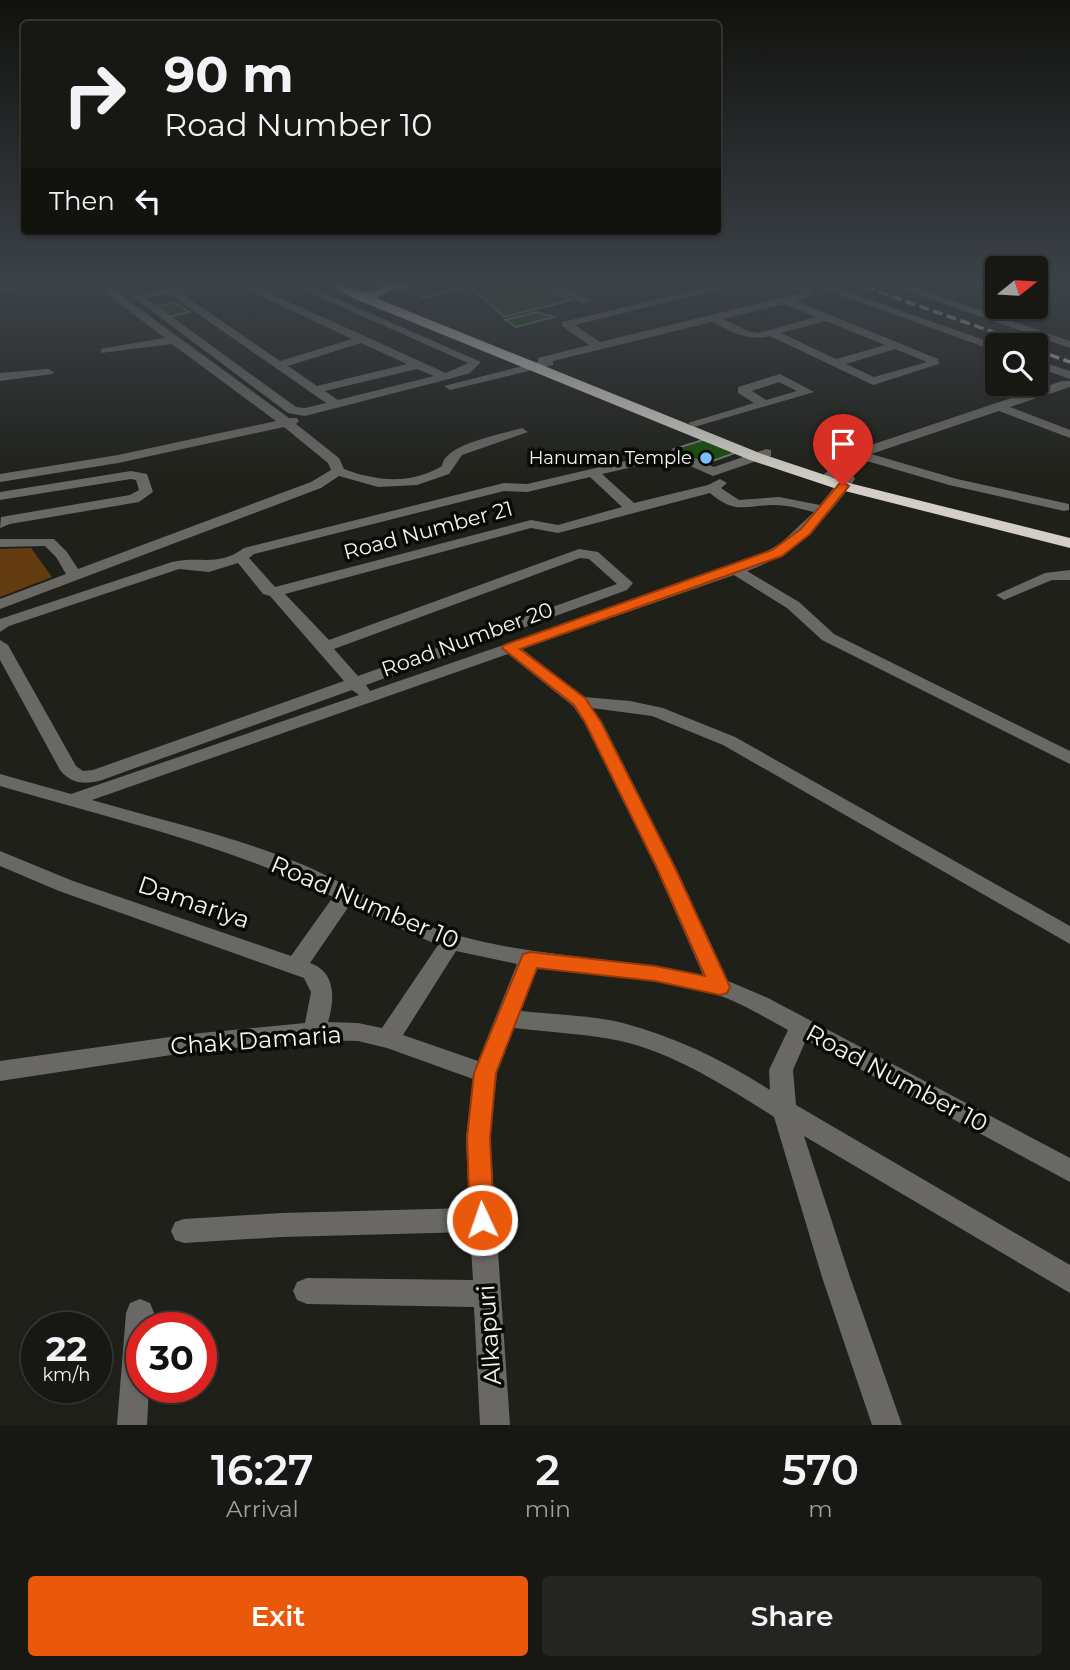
<!DOCTYPE html>
<html lang="en">
<head>
<meta charset="utf-8">
<style>
  :root { --surface:#171813; --page:#242521; --text:#f1f3f6; --muted:#9ea0a0; --line:#363733; --accent:#ea580c }
  body { margin:0; font-family:Montserrat,sans-serif; background:var(--page); color:var(--text); height:100vh; display:flex; flex-direction:column; font-size:26px; white-space:nowrap }
  * { box-sizing:border-box; margin:0 }
  p { font-size:23px; color:var(--muted) }
  .icon { flex:none; width:38px; height:38px; fill:none; stroke:currentColor; stroke-width:2; stroke-linecap:round; stroke-linejoin:round }
  .map { position:relative; height:1425px; overflow:hidden }
  .side { display:flex; flex-direction:column; background:var(--surface); flex:1 }
  .side>* { flex:none }
  .hud { position:absolute; left:21px; top:21px; width:700px; height:214px; border-radius:7px; box-shadow:0 2px 5px #0004,0 0 0 2px var(--line); background:#171813; color:var(--text); overflow:hidden }
  .needle { width:46px; rotate:72deg }
  .buttons { position:absolute; left:985px; top:256px; display:grid; gap:14px }
  .buttons a { display:grid; place-items:center; width:63px; height:63px; border-radius:7px; background:var(--surface); box-shadow:0 2px 5px #0004,0 0 0 2px var(--line); font-size:35px }
  .speed { position:absolute; left:21px; top:1312px; display:flex; gap:14px; font-size:35px; font-weight:700; text-align:center }
  .speed>* { display:grid; place-content:center; width:91px; height:91px; border-radius:50%; background:var(--surface); box-shadow:0 2px 5px #0004,0 0 0 2px var(--line); line-height:1 }
  .speed small { font-size:18px; font-weight:400 }
  .speed .limit { border:10px solid #d22; background:#fff; color:#111 }
  .pin { position:absolute; display:grid; place-items:center; width:60px; height:60px; color:#fff; margin:-72px -30px; border-radius:50% 50% 50% 0; rotate:-45deg; box-shadow:0 0 7px #0007 }
  .pin .icon { rotate:45deg }
  .me { position:absolute; width:77px; margin:-38px; rotate:357deg; stroke-linejoin:round; filter:drop-shadow(0 0 5px #0008) }
  .turn { display:flex; align-items:center; gap:24px; height:147px; padding:0 28px; font-size:32px }
  .turn .icon { width:91px; height:91px; stroke-width:2.5 }
  .turn b { display:block; font-size:49px; line-height:60px }
  .then { display:flex; align-items:center; height:66px; padding:0 28px; background:#0003; gap:14px; font-size:26px }
  .eta { display:flex; justify-content:space-evenly; align-items:center; height:119px; text-align:center }
  .eta b { font-size:42px; font-weight:600; line-height:49px }
  .cta { display:flex; gap:14px; margin-top:auto; padding:14px 28px }
  .cta a { flex:1; height:80px; border-radius:7px; background:var(--accent); color:#fff; font-size:28px; font-weight:600; line-height:80px; text-align:center }
  .cta a+a { background:var(--page); color:var(--text) }
  .map>svg:first-child { display:block }
  .green { fill:#633c12 }
  .building { fill:#184d0c; stroke:#727770; stroke-width:2 }
  .lines { fill:none; stroke-linecap:round; stroke-linejoin:round }
  .minor { fill:#696865; fill-rule:evenodd }
  .major { fill:#b5b2ab; fill-rule:evenodd }
  .highway { fill:#d3cfc7; fill-rule:evenodd }
  .rail { stroke:#bfc0bc; stroke-width:3.5; stroke-dasharray:10 4.5; stroke-linecap:butt }
  .route { fill:#ea580c; stroke:#983908; stroke-width:2 }
  .poi-dot { fill:#79bff8; stroke:#090907; stroke-width:2.5 }
  .labels { text-anchor:middle; dominant-baseline:central; stroke-width:7; stroke-linejoin:round; paint-order:stroke }
  .far-poi-label { font-size:18px; fill:#f4f5f1; stroke:#090907; text-anchor:end }
  .street-label { font-size:21px; fill:#f4f5f1; stroke:#090907 }
  .near-street-label { font-size:24px; fill:#f4f5f1; stroke:#090907 }
</style>
</head>
<body>
<div class="map">
<svg width="1070" height="1425" viewBox="0 0 1070 1425">
  <rect width="100%" height="100%" fill="#1f2019"/>
  <polygon class="green" points="31,548 52,577 0,597 0,549"/>
  <g class="building">
    <polygon points="442,282 477,284 425,298 405,289"/>
    <polygon points="507,282 533,282 572,300 504,317 472,288"/>
    <polygon points="174,302 189,312 170,317 155,307"/>
    <polygon points="537,312 554,317 516,327 505,320"/>
    <polygon points="706,439 738,452 704,464 674,449"/>
  </g>
  <g class="lines">
    <g class="minor">
      <polygon points="30,282 60,282 0,292 0,286"/>
      <path d="M91,282h12l186,136h8l2,3 -3,3 43,34 5,11c32,12 66,16 98,-3 2,-22 60,-32 80,-38l6,4 -66,23 -13,19 -32,11 -39,2 -39,-11 -18,12 -321,121v-10l66,-25 -10,-17 -11,-11 -45,1v-8h54l13,13 11,17 233,-87 20,-12 -3,-7 -44,-36 -166,36 -118,19v-8l118,-19 158,-34 -104,-77 -71,9v-4l4,-1 60,-10z"/>
      <path d="M189,282h19l-30,9 102,70 72,-22 -121,-57h14l201,91 22,-10 -183,-81h14l182,80 -11,11 -21,6 -144,37 -17,-3 -155,-116zM168,293l158,110 -21,5 -9,-1 -150,-109zM361,343l46,21 -90,22 -29,-20zM417,369l17,7 -96,24 -13,-9z"/>
      <polygon points="542,282 555,282 592,301 583,303"/>
      <path d="M730,282h19l-174,43 25,17 201,-49 -23,-11h14l24,12 -20,7 142,58 1,5 -66,21 -103,-49c-22,6 -39,-5 -58,-14l-159,39v4l-4,1 -99,24 -6,-4 94,-24v-4l51,-13 -27,-19v-4zM784,304l32,13 -58,16 -10,-2 -25,-12zM826,321l59,24 -49,14 -55,-26zM895,349l32,13 -53,15 -28,-13z"/>
      <polygon points="805,282 820,282 998,345 998,352"/>
      <polygon points="883,282 898,282 1070,341 1070,348"/>
      <polygon points="1036,360 1070,371 1070,379 1036,367"/>
      <polygon points="48,369 54,372 52,374 0,381 0,373"/>
      <path d="M780,374l34,18 -120,35 -6,-4 66,-20 -16,-10v-6zM779,382l18,9 -31,9 -14,-9z"/>
      <polygon points="1062,381 1070,381 1070,387 1010,407 1070,430 1070,438 999,411 871,454 957,479 1069,504 1069,510 1064,511 949,485 860,459 836,477 826,477 824,474 853,451"/>
      <path d="M766,449l5,1v6l-58,20 -41,-18 -70,16 32,29 74,-18 12,-6 7,4 -6,5 18,12 40,-3 41,8 23,-29h10l2,3c-29,41 -60,75 -108,92l52,31 35,32 236,117v13l-248,-124 -35,-32 -53,-33 -212,74 62,48 46,4 33,7 72,29 335,189v18l-347,-199 -71,-29 -60,-8 10,14 74,146 52,113 40,17 302,160v24l-264,-142 -13,30 3,35 274,160v28l-266,-157 46,141 52,148h-30l-50,-148 -48,-160c-47,-30 -98,-63 -153,-76 -35,-7 -72,-9 -107,-13l-17,45 -7,64 20,288h-30l-6,-118 -167,-3 -10,-4 -4,-9 4,-9 10,-4 166,2 -3,-48 -188,5 -98,6 -9,-3 -4,-9 4,-9 9,-3 98,-6 187,-5 -3,-71 7,-58 -86,-31 -29,-7 -44,-1 -123,12 -191,29v-20l191,-27 114,-11 6,-31 -7,-14 -245,-87 -59,-25v-15l73,30 218,75 42,-59c-104,-52 -221,-78 -333,-111v-12l71,20 288,-99 -7,-5 -250,90c-17,5 -31,4 -42,-10l-60,-110v-20l8,5 68,121 7,5 10,-1 251,-89 -74,-85 -7,-2 -25,-31 -29,9 -30,-3 -170,57 -9,6v-13l172,-57c28,-7 45,6 72,-14l260,-65 23,1 146,-34 41,17zM590,477l32,30 -64,18 -27,-5 -256,67 -26,-29 5,-4 250,-63 23,1zM710,493c25,22 36,12 65,12 13,0 26,4 39,7l-33,31 -26,15 -385,133 -4,-6 261,-95 6,-7 -35,-31 -19,-3 -250,91 -44,-46 246,-66 27,5zM580,558l9,1 28,25 -259,92 -24,-27zM508,654l65,52 11,16 72,146 47,107c-81,-18 -166,-17 -247,-40 -53,-15 -100,-47 -150,-69 -68,-29 -142,-45 -214,-66zM349,906l89,39 -56,83 -24,-5 -30,-1c7,-23 8,-50 -18,-59zM456,951l61,13 -39,97 -75,-26zM537,968c58,8 121,10 178,26 25,8 49,23 73,36l-19,40 1,20c-45,-29 -94,-53 -147,-67 -32,-8 -69,-8 -102,-12z"/>
      <polygon points="131,471 147,474 153,492 139,502 10,524 0,528 1,517 130,495 139,490 136,480 131,479 0,500 0,492"/>
      <polygon points="1070,570 1070,580 1052,580 1004,600 996,595 1045,573"/>
      <polygon points="140,1299 150,1303 154,1313 153,1328 142,1328 142,1388 149,1388 147,1425 117,1425 126,1313 130,1303"/>
    </g>
    <polygon class="major" points="408,282 430,282 387,292 382,289"/>
    <path class="highway" d="M324,282c20,0 38,16 56,6l-11,-6h19l5,7 -17,9 386,156 87,29 221,55v10l-233,-59 -87,-29 -397,-162z"/>
    <g class="rail">
      <polyline points="851,282 1030,345"/>
      <polyline points="1036,350 1070,362"/>
    </g>
  </g>
  <linearGradient id="sky" x2="0" y2="1"><stop stop-color="#11120e"/><stop offset="0.59" stop-color="#3c4249"/><stop offset="1" stop-color="#3c4249" stop-opacity="0"/></linearGradient>
  <rect width="1070" height="482" fill="url(#sky)"/>
  <polygon class="route" points="843,482 849,486 810,534 782,556 520,649 585,698 601,722 675,868 730,987 727,993 720,995 655,981 537,968 496,1073 490,1138 494,1220 491,1228 482,1231 474,1228 470,1220 467,1138 474,1073 523,954 530,952 655,966 705,976 657,868 585,722 574,705 502,648 504,645 772,550 801,529 839,484"/>
  <circle class="poi-dot" cx="706" cy="458" r="7"/>
  <g class="labels">
    <g class="far-poi-label">
      <text x="692" y="458">Hanuman Temple</text>
    </g>
    <g class="street-label">
      <text transform="translate(428 530) rotate(-15)">Road Number 21</text>
      <text transform="translate(467 639) rotate(-20)">Road Number 20</text>
    </g>
    <g class="near-street-label">
      <text transform="translate(194 902) rotate(19)">Damariya</text>
      <text transform="translate(365 902) rotate(23)">Road Number 10</text>
      <text transform="translate(256 1040) rotate(-4)">Chak Damaria</text>
      <text transform="translate(897 1078) rotate(28)">Road Number 10</text>
      <text transform="translate(489 1335) rotate(-94)">Alkapuri</text>
    </g>
  </g>
</svg>
<div class="buttons">
<a><svg class="needle" viewBox="-14 -14 28 28"><path d="M0-13l5 13h-10z" fill="#e53935"/><path d="M0 13l5-13h-10z" fill="#9ea0a0"/></svg></a>
<a><svg class="icon" aria-label="search" viewBox="0 0 24 24"><circle cx="10" cy="10" r="6"/><path d="M15 15l6 6"/></svg></a>
</div>
<div class="speed"><div>22<small>km/h</small></div><div class="limit">30</div></div>
<div class="pin" style="left:843px;top:486px;background:#d93025"><svg class="icon" aria-label="arrive" viewBox="0 0 24 24"><path d="M6 21V4h12l-3 4 3 4H6"/></svg></div>
<svg class="me" style="left:482px;top:1220px" viewBox="-20 -20 40 40"><circle r="17" fill="#ea580c" stroke="#fff" stroke-width="3"/><path d="M0-11L8 9 0 5-8 9z" fill="#fff"/></svg>
<div class="hud">
<div class="turn"><svg class="icon" aria-label="right" viewBox="0 0 24 24"><path d="M7 20v-9h11M14 6l5 5-5 5"/></svg><div><b>90 m</b>Road Number 10</div></div>
<div class="then">Then<svg class="icon" aria-label="left" viewBox="0 0 24 24"><path d="M17 20v-9H6M10 6l-5 5 5 5"/></svg></div>
</div>
</div>
<section class="side">
<div class="eta">
<div><b>16:27</b><p>Arrival</p></div>
<div><b>2</b><p>min</p></div>
<div><b>570</b><p>m</p></div>
</div>
<div class="cta"><a>Exit</a><a>Share</a></div>
</section>
</body>
</html>
